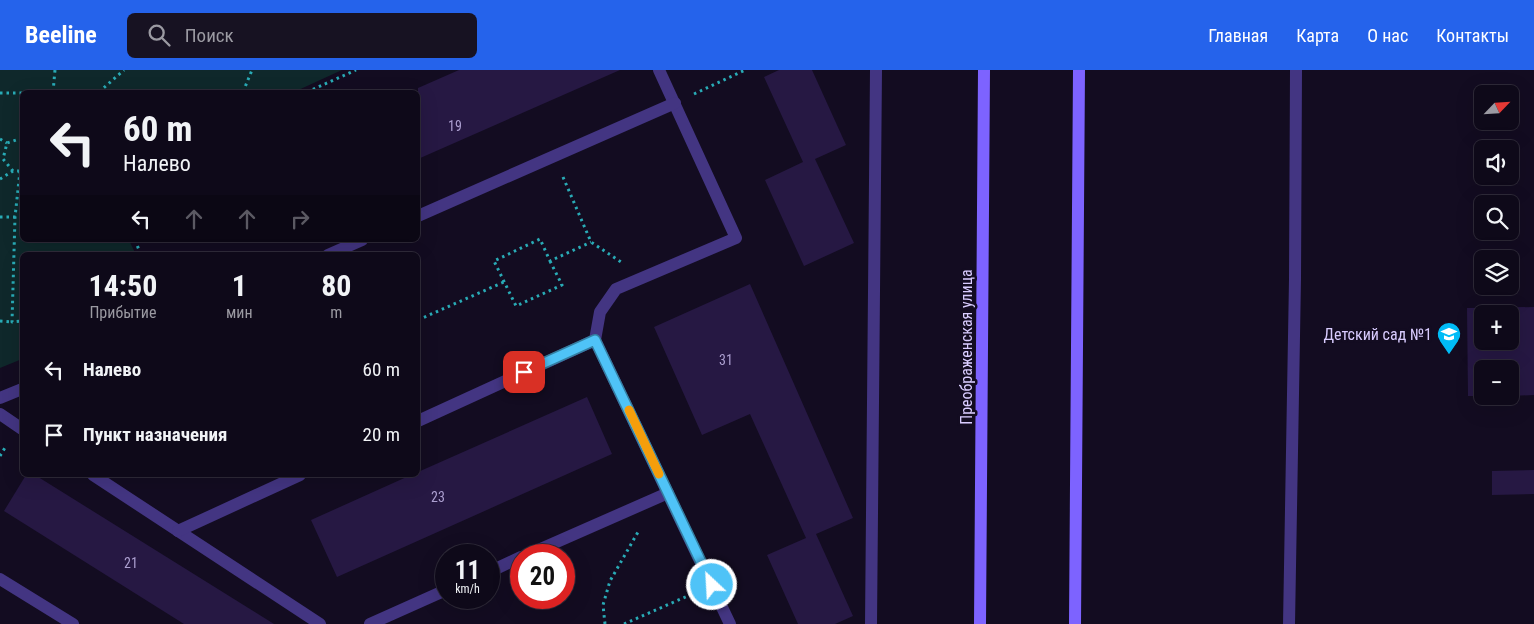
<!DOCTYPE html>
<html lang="ru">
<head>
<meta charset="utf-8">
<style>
  :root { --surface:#0e0919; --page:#171222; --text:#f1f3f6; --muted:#9b9aa2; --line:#2e2a38; --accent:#2563eb }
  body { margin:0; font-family:"Roboto Condensed",sans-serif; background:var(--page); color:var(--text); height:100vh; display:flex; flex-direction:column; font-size:19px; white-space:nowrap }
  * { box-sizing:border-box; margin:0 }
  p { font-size:16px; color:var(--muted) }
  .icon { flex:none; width:28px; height:28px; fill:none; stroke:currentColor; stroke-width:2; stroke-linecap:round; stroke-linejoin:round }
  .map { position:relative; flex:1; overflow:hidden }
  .panel { position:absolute; left:20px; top:182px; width:400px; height:225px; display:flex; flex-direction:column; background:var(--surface); border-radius:8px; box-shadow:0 5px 20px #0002,0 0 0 1px var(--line) }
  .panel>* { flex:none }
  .top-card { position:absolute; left:20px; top:20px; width:400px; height:152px; border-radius:8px; box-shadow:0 5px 20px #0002,0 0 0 1px var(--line); background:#0e0919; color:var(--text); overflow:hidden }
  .needle { width:32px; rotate:65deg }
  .controls { position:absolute; left:1474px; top:15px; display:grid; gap:10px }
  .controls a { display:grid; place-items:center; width:45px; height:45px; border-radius:8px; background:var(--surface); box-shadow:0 5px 20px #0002,0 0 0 1px var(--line); font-size:25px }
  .speed { position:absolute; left:435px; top:474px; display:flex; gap:10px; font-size:25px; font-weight:700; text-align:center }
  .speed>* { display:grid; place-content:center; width:65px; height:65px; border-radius:50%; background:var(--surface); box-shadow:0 5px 20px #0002,0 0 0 1px var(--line); line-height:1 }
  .speed small { font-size:12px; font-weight:400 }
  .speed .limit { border:8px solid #d22; background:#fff; color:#111 }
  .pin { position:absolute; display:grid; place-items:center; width:42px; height:42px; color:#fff; margin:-21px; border-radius:10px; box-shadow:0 2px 8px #0006 }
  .me { position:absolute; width:55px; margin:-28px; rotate:335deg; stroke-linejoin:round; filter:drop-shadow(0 0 4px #0008) }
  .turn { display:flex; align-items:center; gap:18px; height:105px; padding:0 20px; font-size:22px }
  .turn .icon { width:65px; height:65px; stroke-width:2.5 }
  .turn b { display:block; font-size:35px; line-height:42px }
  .lanes { display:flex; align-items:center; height:48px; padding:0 20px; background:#0003; justify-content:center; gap:25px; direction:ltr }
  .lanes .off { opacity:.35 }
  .eta { display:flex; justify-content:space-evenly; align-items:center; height:85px; text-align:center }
  .eta b { font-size:30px; font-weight:700; line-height:35px }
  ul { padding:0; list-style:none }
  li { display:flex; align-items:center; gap:15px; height:65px; padding:0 20px }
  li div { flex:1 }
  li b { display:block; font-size:19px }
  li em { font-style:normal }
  header { display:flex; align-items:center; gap:30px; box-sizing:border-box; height:70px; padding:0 25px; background:var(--accent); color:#fff }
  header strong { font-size:24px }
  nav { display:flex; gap:28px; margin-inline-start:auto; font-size:18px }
  .search { width:350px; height:45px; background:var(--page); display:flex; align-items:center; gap:12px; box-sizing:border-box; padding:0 18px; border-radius:8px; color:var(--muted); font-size:19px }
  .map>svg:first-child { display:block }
  .green { fill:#0f282b }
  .building { fill:#261843; fill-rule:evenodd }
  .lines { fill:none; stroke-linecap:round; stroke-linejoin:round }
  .path { stroke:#29abb6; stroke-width:3; stroke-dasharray:2.5 4; stroke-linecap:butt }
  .lane { stroke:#433582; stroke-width:12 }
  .street { stroke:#433582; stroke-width:12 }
  .secondary { stroke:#7d63ff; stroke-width:12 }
  .route-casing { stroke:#337fa1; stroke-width:12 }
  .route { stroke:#4fc3f7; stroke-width:9 }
  .slow { stroke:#f59e0b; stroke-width:9 }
  .labels { text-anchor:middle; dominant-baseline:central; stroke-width:5; stroke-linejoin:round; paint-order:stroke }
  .number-label { font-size:14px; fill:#ac9fd0 }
  .poi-label { font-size:16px; fill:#d9ccff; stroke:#130c21; text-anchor:end }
  .street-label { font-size:16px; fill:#d9ccff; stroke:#130c21 }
</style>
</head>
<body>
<header>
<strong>Beeline</strong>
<div class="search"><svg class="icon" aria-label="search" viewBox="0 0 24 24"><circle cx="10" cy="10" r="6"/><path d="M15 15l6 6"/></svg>Поиск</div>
<nav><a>Главная</a><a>Карта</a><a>О нас</a><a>Контакты</a></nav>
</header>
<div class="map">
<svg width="1534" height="554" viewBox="0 0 1534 554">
  <rect width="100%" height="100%" fill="#130c21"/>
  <polygon class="green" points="0,0 342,0 294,22 22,22 22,170 129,170 136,185 22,185 22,289 0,298"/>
  <g class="building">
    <polygon points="459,0 620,0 418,89 418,18"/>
    <polygon points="779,0 812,0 846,75 815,89 854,173 804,196 765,110 803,92 764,7"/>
    <polygon points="750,214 853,448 816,464 853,546 835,554 798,554 767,485 806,468 750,344 702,365 654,257"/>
    <path d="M1534,237v88l-24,1v-27h-28v27h-14l-1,-88zM1482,244h28v27h-28z"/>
    <polygon points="587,327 612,384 337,507 311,450 411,405 418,405 418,402"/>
    <polygon points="1534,400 1534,424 1492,425 1492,401"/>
    <polygon points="26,405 35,405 274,554 184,554 4,441"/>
  </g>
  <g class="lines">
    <g class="path">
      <polyline points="53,22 55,0"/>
      <polyline points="99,22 124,0"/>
      <polyline points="243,22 252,0"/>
      <polyline points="307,22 356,0"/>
      <polyline points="0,23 22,23"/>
      <polyline points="694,24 745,0"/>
      <polyline points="22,68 7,73 3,89 13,101 22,101"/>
      <polyline points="0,69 7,73"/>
      <polyline points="20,101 15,147 12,252 22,251"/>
      <polyline points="563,107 591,172 621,192"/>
      <polyline points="0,109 13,101"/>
      <polyline points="0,147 22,147"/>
      <polyline points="135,170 141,185"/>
      <polyline points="550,191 562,215 516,236 494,191 540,169 550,191 591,172"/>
      <polyline points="418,250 504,212"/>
      <polyline points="0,251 12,252"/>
      <polyline points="0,386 6,376"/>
      <polyline points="605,554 603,535 610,511 638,462"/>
      <polyline points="624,554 692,524"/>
    </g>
    <g class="lane">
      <polyline points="659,0 736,168 616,219 600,242 595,270 730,554"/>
      <polyline points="418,146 675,33"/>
      <polyline points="328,185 362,170"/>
      <polyline points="0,328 22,319"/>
      <polyline points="0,344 22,359"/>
      <polyline points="418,351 595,270"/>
      <polyline points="93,405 320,554"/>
      <polyline points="178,461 300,405"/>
      <polyline points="527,485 668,423"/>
      <polyline points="489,502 521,487"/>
      <polyline points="0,509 73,554"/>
      <polyline points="370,554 446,520"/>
      <polyline points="871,554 876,0"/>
    </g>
    <polyline class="street" points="1289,554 1295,209 1296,0"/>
    <g class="secondary">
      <polyline points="980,554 984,0"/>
      <polyline points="1075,554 1079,0"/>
    </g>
  </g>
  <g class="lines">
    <g class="route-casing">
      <polyline id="route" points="524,302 595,270 712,515"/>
    </g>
    <use href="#route" class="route"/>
    <polyline class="slow" points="629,340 659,404"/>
  </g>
  <defs>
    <g id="school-pin" transform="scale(1.25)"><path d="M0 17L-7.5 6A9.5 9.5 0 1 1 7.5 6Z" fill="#00bcf7" stroke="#130c21"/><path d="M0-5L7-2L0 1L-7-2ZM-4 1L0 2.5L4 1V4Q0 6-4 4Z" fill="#fff"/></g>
  </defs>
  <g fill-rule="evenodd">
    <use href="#school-pin" x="1449" y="264"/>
  </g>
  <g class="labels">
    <g class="number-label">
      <text x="455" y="56">19</text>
      <text x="726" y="290">31</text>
      <text x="438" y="427">23</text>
      <text x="131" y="493">21</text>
    </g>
    <g class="poi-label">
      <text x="1432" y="264">Детский сад №1</text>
    </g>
    <g class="street-label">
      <text transform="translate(966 277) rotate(-90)">Преображенская улица</text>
    </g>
  </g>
</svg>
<div class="controls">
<a><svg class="needle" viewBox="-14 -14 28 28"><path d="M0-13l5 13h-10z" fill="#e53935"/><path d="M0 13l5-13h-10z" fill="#9b9aa2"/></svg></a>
<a><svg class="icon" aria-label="sound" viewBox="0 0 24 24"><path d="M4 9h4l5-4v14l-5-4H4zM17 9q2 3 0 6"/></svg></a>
<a><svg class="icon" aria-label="search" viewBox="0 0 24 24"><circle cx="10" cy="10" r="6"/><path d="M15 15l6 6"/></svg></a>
<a><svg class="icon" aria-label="layers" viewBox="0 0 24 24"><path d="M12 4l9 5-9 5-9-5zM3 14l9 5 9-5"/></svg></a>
<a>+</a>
<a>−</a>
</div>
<div class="speed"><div>11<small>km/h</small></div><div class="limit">20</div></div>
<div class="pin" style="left:524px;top:302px;background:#d93025"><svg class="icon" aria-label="arrive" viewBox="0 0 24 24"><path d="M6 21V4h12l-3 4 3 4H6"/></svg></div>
<svg class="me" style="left:712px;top:515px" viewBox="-20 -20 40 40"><circle r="17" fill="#4fc3f7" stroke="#fff" stroke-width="3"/><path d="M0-11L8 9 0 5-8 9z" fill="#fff"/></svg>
<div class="top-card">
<div class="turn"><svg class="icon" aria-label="left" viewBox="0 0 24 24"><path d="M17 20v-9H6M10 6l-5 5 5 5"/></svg><div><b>60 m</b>Налево</div></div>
<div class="lanes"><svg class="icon" aria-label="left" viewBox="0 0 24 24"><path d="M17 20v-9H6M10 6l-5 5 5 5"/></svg><svg class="icon off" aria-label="ahead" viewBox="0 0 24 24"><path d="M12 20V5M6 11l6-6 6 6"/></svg><svg class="icon off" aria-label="ahead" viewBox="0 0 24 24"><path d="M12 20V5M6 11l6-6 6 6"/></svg><svg class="icon off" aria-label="right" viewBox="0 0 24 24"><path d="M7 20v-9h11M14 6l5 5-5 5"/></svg></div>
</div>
<section class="panel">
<div class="eta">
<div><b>14:50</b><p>Прибытие</p></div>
<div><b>1</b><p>мин</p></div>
<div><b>80</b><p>m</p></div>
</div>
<ul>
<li><svg class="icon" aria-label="left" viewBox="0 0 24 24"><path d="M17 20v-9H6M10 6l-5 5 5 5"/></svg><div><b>Налево</b></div><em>60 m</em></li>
<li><svg class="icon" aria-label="arrive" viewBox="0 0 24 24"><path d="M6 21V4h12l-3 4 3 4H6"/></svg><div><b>Пункт назначения</b></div><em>20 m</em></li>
</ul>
</section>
</div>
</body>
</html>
